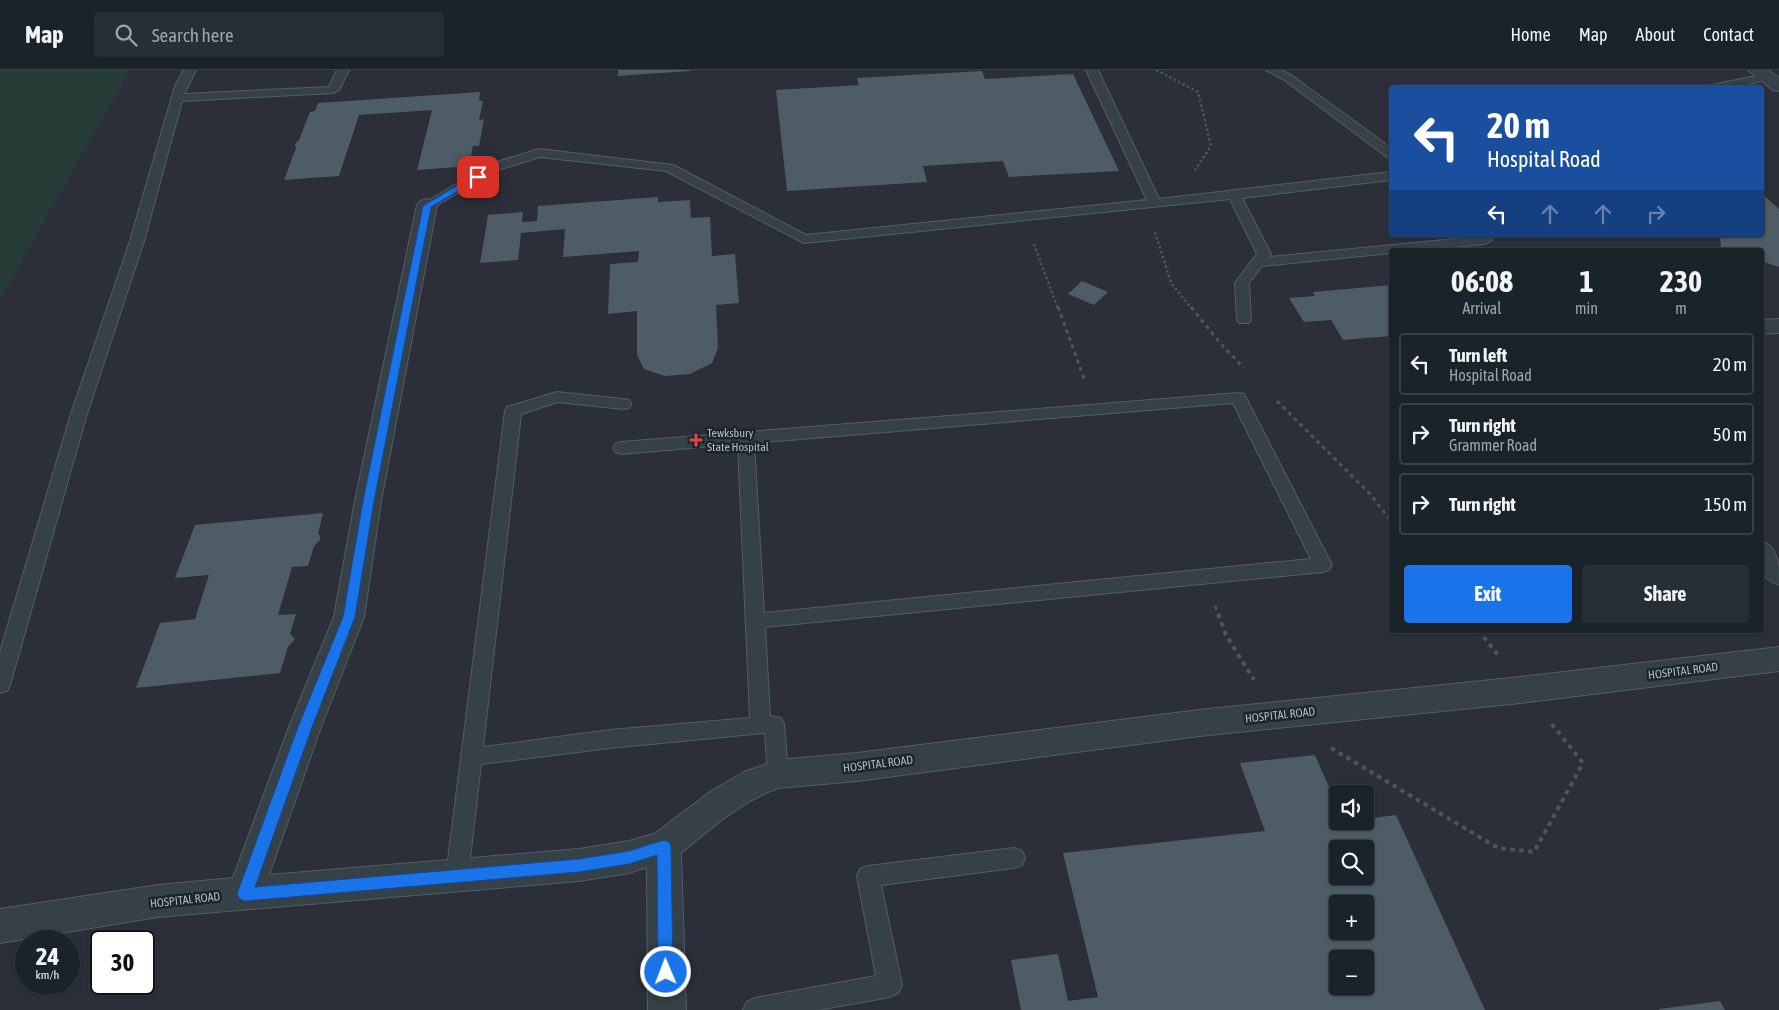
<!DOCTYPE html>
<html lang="en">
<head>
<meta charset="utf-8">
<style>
  :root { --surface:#1a2328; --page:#272f34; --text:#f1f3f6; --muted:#9fa4a8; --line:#384045; --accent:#1a73e8 }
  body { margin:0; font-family:"Asap Condensed",sans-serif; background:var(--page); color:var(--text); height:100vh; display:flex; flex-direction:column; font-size:19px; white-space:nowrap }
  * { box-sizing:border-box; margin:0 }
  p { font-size:16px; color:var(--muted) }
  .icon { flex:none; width:28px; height:28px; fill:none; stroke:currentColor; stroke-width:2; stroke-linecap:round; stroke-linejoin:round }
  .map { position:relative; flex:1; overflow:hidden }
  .details { position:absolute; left:1389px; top:178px; width:375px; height:385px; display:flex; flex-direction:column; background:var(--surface); border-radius:5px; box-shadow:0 1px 4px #0004,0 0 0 1px var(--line) }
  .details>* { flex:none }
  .top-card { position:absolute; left:1389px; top:15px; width:375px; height:152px; border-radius:5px; box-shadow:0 1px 4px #0004,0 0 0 1px var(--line); background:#1a4fa0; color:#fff; overflow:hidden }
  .buttons { position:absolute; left:1329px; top:715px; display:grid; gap:10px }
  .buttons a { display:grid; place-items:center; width:45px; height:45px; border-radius:5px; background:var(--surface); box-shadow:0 1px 4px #0004,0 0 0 1px var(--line); font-size:25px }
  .speed { position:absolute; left:15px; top:860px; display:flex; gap:10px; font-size:25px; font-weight:700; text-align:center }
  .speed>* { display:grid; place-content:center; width:65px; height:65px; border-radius:50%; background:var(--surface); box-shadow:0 1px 4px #0004,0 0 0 1px var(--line); line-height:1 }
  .speed small { font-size:12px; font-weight:400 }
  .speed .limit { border:2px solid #111; border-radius:8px; background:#fff; color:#111 }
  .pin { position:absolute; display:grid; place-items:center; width:42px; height:42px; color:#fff; margin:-21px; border-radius:10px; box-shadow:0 2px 8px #0006 }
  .me { position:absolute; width:55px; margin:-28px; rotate:359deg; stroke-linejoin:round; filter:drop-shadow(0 0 4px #0008) }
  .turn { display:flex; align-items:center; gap:18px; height:105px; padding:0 15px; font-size:22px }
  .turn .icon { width:65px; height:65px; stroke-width:2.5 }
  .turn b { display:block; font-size:35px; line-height:42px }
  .lanes { display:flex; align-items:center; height:48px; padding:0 15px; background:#0003; justify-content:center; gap:25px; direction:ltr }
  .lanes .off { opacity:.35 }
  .eta { display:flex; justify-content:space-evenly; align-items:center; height:85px; text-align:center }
  .eta b { font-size:30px; font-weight:700; line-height:35px }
  .cta { display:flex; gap:10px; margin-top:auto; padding:10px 15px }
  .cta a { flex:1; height:58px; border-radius:5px; background:var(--accent); color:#fff; font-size:20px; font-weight:700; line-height:58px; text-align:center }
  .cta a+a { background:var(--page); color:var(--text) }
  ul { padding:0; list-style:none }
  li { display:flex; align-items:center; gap:15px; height:62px; margin:0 10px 8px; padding:0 5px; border:2px solid var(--line); border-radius:5px }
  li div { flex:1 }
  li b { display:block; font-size:19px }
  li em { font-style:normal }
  header { display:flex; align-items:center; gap:30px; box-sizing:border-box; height:70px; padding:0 25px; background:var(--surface); border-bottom:1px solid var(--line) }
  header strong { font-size:24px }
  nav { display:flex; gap:28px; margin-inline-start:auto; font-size:18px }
  .search { width:350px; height:45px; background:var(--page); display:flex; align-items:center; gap:12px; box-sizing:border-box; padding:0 18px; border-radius:5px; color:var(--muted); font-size:19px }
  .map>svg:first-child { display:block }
  .medical { fill:#2c2e39; fill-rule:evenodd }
  .green { fill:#263c37 }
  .building { fill:#4d5c65; fill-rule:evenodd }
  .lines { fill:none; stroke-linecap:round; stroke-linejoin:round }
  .service-casing { stroke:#525e65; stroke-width:2 }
  .minor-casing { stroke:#525e65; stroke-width:2 }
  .path-far2 { stroke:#455957; stroke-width:2.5; stroke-dasharray:2.5 2.5; stroke-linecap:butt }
  .path-far1 { stroke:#455957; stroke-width:3; stroke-dasharray:4 4; stroke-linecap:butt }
  .path { stroke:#455957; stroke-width:4; stroke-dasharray:4.5 4.5; stroke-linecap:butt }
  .service { fill:#354147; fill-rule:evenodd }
  .minor { fill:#354147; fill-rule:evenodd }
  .route { fill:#1a73e8; stroke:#114b97 }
  .health-dot { fill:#e0444e; stroke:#1a252c; stroke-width:2 }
  .labels { text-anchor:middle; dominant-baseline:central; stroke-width:5; stroke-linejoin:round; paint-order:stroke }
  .poi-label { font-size:12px; fill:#afbcc4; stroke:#1a252c; text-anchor:start }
  .street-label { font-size:12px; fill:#afbcc4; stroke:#1a252c }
</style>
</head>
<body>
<header>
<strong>Map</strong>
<div class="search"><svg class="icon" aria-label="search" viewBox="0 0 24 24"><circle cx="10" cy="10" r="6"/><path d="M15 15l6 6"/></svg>Search here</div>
<nav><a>Home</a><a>Map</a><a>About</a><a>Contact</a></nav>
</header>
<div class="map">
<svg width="1779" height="940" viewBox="0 0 1779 940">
  <rect width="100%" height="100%" fill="#222f36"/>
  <path class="medical" d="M0,0h1779v940h-1779zM1391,18h370v147h-370zM1391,180h370v380h-370zM1338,724h27v27h-27zM1338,779h27v27h-27zM1338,834h27v27h-27zM26,871h43v43h-43zM101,871h43v43h-43zM1338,889h27v27h-27z"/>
  <polygon class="green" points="0,0 130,0 0,229"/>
  <g class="building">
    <polygon points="618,0 690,0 690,1 618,6"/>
    <polygon points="982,1 985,9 1073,4 1119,101 1009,107 1003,91 923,96 927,112 787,121 776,20 859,15 857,8"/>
    <polygon points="480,22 479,31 483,31 479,50 484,49 479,76 473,76 469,96 417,100 432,40 359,45 339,106 284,110 296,78 295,74 299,70 310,42 315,41 318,33"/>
    <polygon points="1761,123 1779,139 1779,197 1761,191 1761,180 1727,180 1721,178 1720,165 1761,165"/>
    <polygon points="658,127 658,132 690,130 691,148 710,147 712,186 735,184 739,233 716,235 718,278 712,293 690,304 665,306 644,299 637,285 637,241 608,244 610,194 638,192 639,181 563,187 565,159 521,163 518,190 480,193 488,145 523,142 522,152 537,151 538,136"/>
    <polygon points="1082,211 1108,222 1094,235 1068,224"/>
    <polygon points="1391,215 1391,266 1343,270 1331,250 1304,252 1289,228 1315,226 1313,222"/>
    <polygon points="323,443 318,464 320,466 320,470 314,476 308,496 292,497 278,545 296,544 290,564 295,569 288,577 280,603 136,618 160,553 195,549 209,505 175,508 195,455"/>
    <path d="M1315,685l23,53v13h27v-2l31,-4 89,195h-464l-10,-50 47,-6 10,47 30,-4 -35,-144 202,-22 -25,-68zM1338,779h27v27h-27zM1338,834h27v27h-27zM1338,889h27v27h-27z"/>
    <polygon points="1720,931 1725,940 1659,940 1659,939"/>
  </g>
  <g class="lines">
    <g class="service-casing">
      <g id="service">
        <polygon points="184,0 196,0 184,24 329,17 337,0 349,0 339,20 333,23 182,31 144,171 86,347 10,615 7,621 0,623 0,582 70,347 130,171 175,16"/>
        <polygon points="1086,0 1098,0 1159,129 1391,102 1391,110 1242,128 1271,184 1269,187 1485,166 1492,170 1485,174 1424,180 1391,180 1391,183 1262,196 1249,213 1251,250 1249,253 1239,253 1237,250 1235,213 1257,184 1230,129 804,173 666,101 540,87 498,100 432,138 427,139 421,135 490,94 539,79 673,95 806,165 1147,130"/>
        <polygon points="1266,0 1281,0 1291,5 1391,78 1391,88 1387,87 1283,9"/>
        <polygon points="1766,4 1770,5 1772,7 1770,9 1731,18 1706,18 1711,15"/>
        <path d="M557,322l66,7 6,1 2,4 -2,4 -6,1 -65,-7 -37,12 -38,333 127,-17 140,-12 -12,-274 -117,10 -6,-2 -2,-4 2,-4 6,-2 617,-49 6,1 2,4 86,167 -3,5 -6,2 -558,55 5,89 11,2 3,6 4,50 -3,6 -7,3 -7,-3 -3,-6 -3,-41 -155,15 -129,16 -13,112 -3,7 -8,3 -8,-3 -3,-7 59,-465 2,-4zM1233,333l78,156 -547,54 -10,-170z"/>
        <polygon points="1014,778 1022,781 1025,788 1022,795 1014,798 881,815 902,915 898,923 890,927 818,940 743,940 747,932 755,928 876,906 857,806 860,799 868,796"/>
      </g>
    </g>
    <g class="minor-casing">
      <g id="minor">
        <polygon points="1748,0 1768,0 1779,8 1779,21 1773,20"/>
        <path d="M427,129l7,2 3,4 -56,296 -17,116 -43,110 -52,148 310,-26 50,-8 25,-7 56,-42 34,-20 34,-12 79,-7 342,-43 312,-32 268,-31v24l-268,33 -312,32 -342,45 -79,7c-36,13 -68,41 -97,65l5,157h-38l-1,-143 -18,6 -50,8 -421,36 -158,26v-34l158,-24 75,-7 56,-151 45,-110 21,-116 62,-296 3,-4z"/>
        <polygon points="1779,249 1779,263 1761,264 1761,250"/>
        <path d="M1761,471c18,6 18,24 18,44 -23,-8 -18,-24 -18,-44z"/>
      </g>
    </g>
    <g class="path-far2">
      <polyline points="1156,0 1198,22 1211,76 1195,100"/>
      <polyline points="1155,162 1171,213 1192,239"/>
      <polyline points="1034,174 1058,239"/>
    </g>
    <g class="path-far1">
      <polyline points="1058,237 1085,311"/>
      <polyline points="1191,237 1221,274 1244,298"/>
      <polyline points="1277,331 1370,424 1391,451"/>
      <polyline points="1215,536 1219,545"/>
    </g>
    <g class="path">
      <polyline points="1218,544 1226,565 1254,610"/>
      <polyline points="1478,560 1498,585"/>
      <polyline points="1331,678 1498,778 1534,782 1583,693 1551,653"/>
    </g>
    <use href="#service" class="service"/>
    <use href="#minor" class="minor"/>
  </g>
  <polygon class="route" points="475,105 482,107 431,137 374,431 355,547 312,657 255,817 579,789 629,781 664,770 669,772 671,776 673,902 671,907 666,909 661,907 658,902 657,785 629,794 579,802 245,831 240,829 237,824 298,657 343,547 363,431 423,136"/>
  <path class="health-dot" d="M693.5 362.5h5v5h5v5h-5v5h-5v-5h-5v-5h5z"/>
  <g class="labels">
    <g class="poi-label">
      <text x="707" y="363">Tewksbury<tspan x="707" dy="14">State Hospital</tspan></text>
    </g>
    <g class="street-label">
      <text transform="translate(1683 601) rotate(-7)">HOSPITAL ROAD</text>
      <text transform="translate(1280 645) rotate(-6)">HOSPITAL ROAD</text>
      <text transform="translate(878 694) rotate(-7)">HOSPITAL ROAD</text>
      <text transform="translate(185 830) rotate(-6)">HOSPITAL ROAD</text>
    </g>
  </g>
</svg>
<div class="buttons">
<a><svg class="icon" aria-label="sound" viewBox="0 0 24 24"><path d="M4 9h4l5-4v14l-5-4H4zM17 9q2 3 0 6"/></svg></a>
<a><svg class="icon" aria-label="search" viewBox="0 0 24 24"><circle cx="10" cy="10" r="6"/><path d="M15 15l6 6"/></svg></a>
<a>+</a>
<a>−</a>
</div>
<div class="speed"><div>24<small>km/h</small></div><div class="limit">30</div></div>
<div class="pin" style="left:478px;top:107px;background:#d93025"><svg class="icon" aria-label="arrive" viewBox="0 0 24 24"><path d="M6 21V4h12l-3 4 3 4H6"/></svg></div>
<svg class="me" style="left:666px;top:902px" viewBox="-20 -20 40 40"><circle r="17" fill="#1a73e8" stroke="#fff" stroke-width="3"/><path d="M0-11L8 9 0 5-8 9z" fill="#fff"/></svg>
<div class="top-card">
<div class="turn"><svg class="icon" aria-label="left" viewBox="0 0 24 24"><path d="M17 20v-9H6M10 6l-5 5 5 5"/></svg><div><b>20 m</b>Hospital Road</div></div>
<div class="lanes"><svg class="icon" aria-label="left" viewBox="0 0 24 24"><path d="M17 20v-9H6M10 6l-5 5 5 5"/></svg><svg class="icon off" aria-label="ahead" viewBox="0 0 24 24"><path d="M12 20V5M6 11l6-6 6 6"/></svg><svg class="icon off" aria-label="ahead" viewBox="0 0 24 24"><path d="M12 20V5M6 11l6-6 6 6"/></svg><svg class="icon off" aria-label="right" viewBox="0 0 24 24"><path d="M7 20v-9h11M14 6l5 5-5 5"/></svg></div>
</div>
<section class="details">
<div class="eta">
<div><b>06:08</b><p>Arrival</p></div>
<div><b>1</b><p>min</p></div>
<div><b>230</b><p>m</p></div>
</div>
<ul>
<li><svg class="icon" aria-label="left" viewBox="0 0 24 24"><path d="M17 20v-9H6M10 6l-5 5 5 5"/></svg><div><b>Turn left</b><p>Hospital Road</p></div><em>20 m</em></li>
<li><svg class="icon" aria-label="right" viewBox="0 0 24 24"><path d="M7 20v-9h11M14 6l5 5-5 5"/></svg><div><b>Turn right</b><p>Grammer Road</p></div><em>50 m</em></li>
<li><svg class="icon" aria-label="right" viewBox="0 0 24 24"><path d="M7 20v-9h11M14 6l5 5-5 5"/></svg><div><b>Turn right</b></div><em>150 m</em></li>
</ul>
<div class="cta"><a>Exit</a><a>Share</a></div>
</section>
</div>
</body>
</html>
